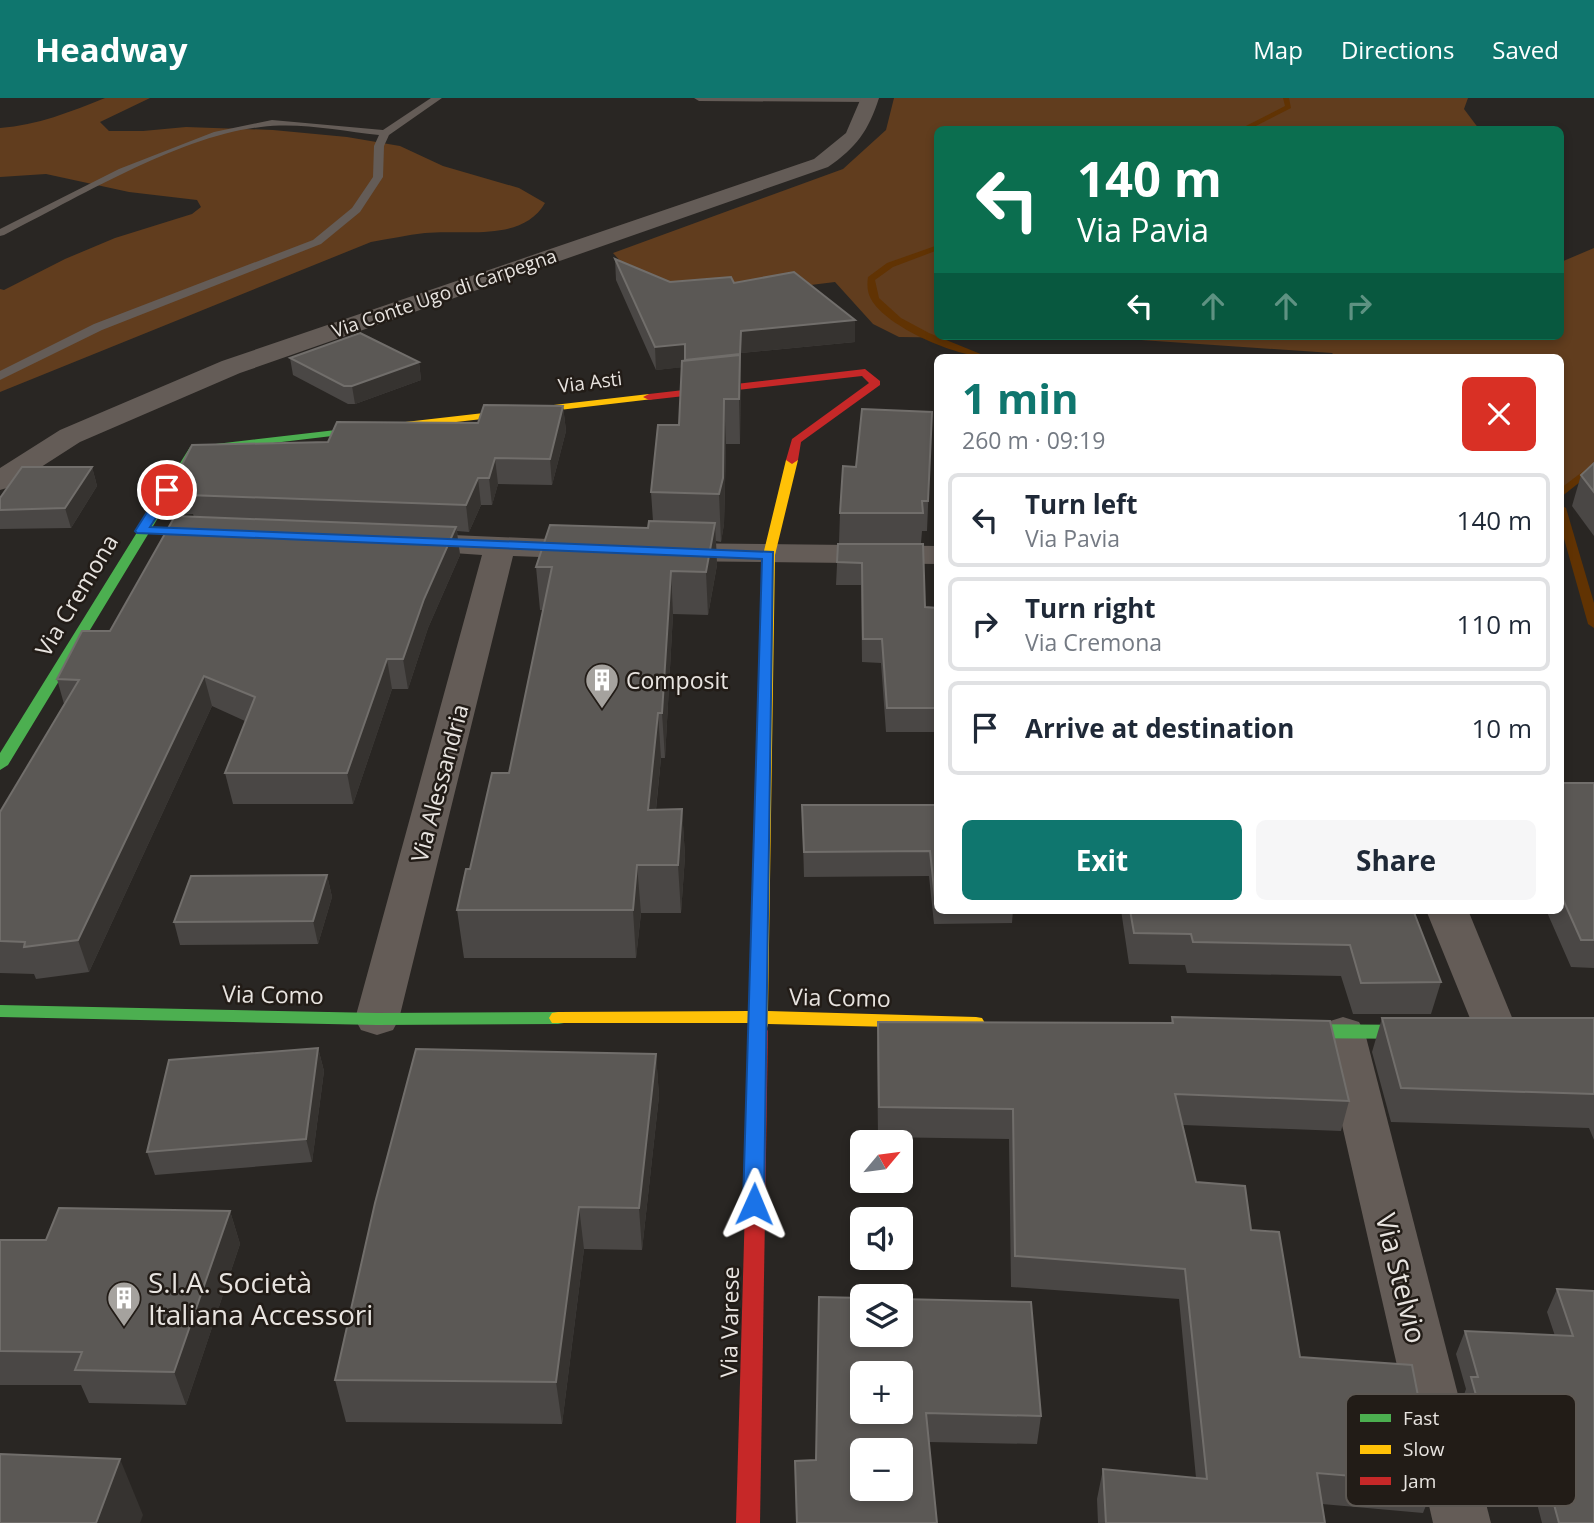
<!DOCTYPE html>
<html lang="en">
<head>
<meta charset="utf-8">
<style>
  :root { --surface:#fff; --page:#f6f6f7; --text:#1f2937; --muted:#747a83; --line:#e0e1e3; --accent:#0f766e }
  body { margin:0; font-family:"Open Sans",sans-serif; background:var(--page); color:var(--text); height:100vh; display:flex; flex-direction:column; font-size:26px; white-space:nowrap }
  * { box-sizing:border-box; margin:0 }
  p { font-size:23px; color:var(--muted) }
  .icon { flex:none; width:38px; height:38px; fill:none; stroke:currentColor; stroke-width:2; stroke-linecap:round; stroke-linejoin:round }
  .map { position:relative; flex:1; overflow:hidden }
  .side { position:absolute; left:934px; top:256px; width:630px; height:560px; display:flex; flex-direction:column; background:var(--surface); border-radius:10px; box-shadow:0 4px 10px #0003 }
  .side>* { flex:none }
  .top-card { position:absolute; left:934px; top:28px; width:630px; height:214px; border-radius:10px; box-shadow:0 4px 10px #0003; background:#0b6e4f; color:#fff; overflow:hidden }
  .needle { width:46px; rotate:61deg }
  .tools { position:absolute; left:850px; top:1032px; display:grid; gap:14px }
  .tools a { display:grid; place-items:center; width:63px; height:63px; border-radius:10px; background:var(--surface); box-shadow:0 4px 10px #0003; font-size:35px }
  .pin { position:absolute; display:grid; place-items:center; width:60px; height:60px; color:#fff; margin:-30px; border:4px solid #fff; border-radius:50%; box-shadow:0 2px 7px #0007 }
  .me { position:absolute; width:77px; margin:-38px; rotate:1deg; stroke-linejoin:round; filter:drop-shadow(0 0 5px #0008) }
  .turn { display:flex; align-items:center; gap:24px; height:147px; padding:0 28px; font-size:32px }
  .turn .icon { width:91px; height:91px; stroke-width:2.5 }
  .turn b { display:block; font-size:49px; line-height:60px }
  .lanes { display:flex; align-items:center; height:66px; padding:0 28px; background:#0003; justify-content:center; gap:35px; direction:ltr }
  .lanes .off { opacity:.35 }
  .round { display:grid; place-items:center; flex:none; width:74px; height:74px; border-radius:10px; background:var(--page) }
  .overview { display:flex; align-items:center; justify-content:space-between; height:119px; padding:0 28px }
  h1 { font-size:42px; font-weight:700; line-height:52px; color:var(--accent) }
  .primary-button { display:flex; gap:14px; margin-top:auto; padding:14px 28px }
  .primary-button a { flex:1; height:80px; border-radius:10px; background:var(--accent); color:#fff; font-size:28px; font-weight:700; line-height:80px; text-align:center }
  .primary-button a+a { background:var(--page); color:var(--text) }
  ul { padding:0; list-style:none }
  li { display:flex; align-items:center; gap:21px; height:94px; margin:0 14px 10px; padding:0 14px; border:4px solid var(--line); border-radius:10px }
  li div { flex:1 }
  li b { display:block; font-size:26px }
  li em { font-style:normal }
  header { display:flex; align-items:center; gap:42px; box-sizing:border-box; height:98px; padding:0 35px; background:var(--accent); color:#fff }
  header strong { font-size:33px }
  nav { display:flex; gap:38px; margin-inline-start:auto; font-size:24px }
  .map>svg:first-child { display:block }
  .green { fill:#613d1e }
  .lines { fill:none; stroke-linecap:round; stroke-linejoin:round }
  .stream { fill:#613303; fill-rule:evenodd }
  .lane { fill:#645c57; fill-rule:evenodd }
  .street { fill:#645c57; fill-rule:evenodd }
  .fast { fill:#4caf50; fill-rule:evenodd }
  .slow { fill:#ffc107; fill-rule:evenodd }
  .jam { fill:#c62828; fill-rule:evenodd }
  .wall { fill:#4a4745 }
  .shaded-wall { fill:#363330 }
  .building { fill:#5b5855; stroke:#716e6b; stroke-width:2; fill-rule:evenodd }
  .route { fill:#1a73e8; stroke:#114b97; stroke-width:2 }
  .labels { text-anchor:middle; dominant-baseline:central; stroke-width:5; stroke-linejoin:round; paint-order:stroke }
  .far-street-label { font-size:19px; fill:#e8e4e0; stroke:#221c17 }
  .street-label { font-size:23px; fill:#e8e4e0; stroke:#221c17 }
  .poi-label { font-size:23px; fill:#e8e4e0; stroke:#221c17; text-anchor:start }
  .near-street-label { font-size:28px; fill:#e8e4e0; stroke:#221c17 }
  .near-poi-label { font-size:28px; fill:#e8e4e0; stroke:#221c17; text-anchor:start }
  .key { fill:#221c17; stroke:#5d5853; stroke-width:2 }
  .key-label { font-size:19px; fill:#e8e4e0 }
</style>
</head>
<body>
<header>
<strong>Headway</strong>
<nav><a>Map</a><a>Directions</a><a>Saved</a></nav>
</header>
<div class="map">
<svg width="1594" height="1425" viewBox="0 0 1594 1425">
  <rect width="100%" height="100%" fill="#292623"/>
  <g class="green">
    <path d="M105,0h45l-50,24 9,9h34l43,-4 87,3 74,7 53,9 43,20 76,22 26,15c-23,40 -82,26 -120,30 -18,2 -36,6 -54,9l-371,150v-103l4,1 61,-31 50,-21 77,-24 9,-7 -4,-7 -68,-8 -83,-18 -46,3v-49c38,-3 70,-16 105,-30z"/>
    <polygon points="894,0 1468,0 1464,11 1479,31 938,32 938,238 1561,238 1561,164 1594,150 1594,370 1565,393 1561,391 1561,259 1336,259 1332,255 1141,242 899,239 873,226 835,184 720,198 634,178 613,155 843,71 886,32"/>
  </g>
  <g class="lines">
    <g class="stream">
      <polygon points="1283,0 1289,0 1291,10 1248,32 1238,32 1285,8"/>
      <path d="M938,147v5l-45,17 -18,13 4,18 22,20 28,15 59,24c-31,0 -102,-30 -117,-58 -4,-7 -4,-15 -3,-22l19,-14z"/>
      <polygon points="1594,365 1594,373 1561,399 1561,390"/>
      <polygon points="1561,407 1566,410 1594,505 1594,530 1588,526 1561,430"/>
    </g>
    <g class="lane">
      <path d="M431,0h11l-53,37 -5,11 -1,31 -23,35 -39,32 -219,86 -102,50v-9l94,-47 219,-84 39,-32 21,-31 1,-31 5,-11c-39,-4 -79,-13 -118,-8 -82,9 -183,71 -257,108l-4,1v-7l119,-60 95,-37 58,-12 111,10z"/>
      <polygon points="694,0 873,0 874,1 869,4 699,3"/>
    </g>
    <g class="street">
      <path d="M861,0h18c-10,32 -23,50 -51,69l-588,206 -160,69 -70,45 -10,3v-22l60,-38 162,-69 592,-202 32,-26z"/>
      <polygon points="406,435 594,443 605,445 610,452 605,459 594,461 513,458 399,921 393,932 377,937 361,932 355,921 482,457 395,451 390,444 395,437"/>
      <polygon points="665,445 938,448 938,466 665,463 654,461 649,454 654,447"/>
      <polygon points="1426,812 1468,812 1518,934 1512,945 1496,950 1480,945"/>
      <polygon points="1343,919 1359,924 1365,935 1491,1425 1433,1425 1321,935 1327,924"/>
    </g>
    <g class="fast">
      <polygon points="379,327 385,330 383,332 198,354 8,667 0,672 0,655 190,349"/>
      <polygon points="0,907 377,915 558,914 564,915 567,920 564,925 558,926 377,927 0,919"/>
      <polygon points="1281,926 1431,927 1437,929 1440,934 1437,939 1431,941 1281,940 1275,938 1272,933 1275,928"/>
    </g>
    <g class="slow">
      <polygon points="649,296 655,299 653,301 379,333 373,330 379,327"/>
      <polygon points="792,358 798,362 775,457 768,913 976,919 982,920 985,925 982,930 976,931 768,926 765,938 753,938 750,925 552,925 549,920 552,915 558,914 750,913 763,457 786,362"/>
    </g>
    <g class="jam">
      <polygon points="865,271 880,283 880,287 801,344 798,362 792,366 786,362 792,341 869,285 862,278 649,302 643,299 649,296"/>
      <polygon points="759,926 765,928 768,933 760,1425 736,1425 750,933 753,928"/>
    </g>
  </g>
  <g class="wall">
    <polygon points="615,161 670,184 734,185 855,222 855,244 741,255 740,346 726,346 724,426 721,444 716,443 717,467 708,517 673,516 665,660 661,660 656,712 682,711 685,758 681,815 641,815 636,860 464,860 457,812 470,771 509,675 543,512 540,512 536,469 648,430 653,423 651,394 679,327 682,269 656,272 616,182"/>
    <polygon points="290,260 419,264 421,282 355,306 348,306 293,277"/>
    <polygon points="563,308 566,333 552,387 498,386 492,407 481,407 469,434 457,433 460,457 428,530 408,591 392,591 353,706 233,706 225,675 245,623 212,608 89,874 36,881 34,876 0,875 0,714 64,606 57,581 110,533 194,419 193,416 176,417 170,390 328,344 478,325"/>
    <polygon points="932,314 927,433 922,433 921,445 839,445 840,415 856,369"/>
    <polygon points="1594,365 1594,438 1572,408 1581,377"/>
    <polygon points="92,369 97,388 71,430 0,431 0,400"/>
    <polygon points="838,446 925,509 938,510 938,634 886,634 881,565 862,564 861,487 836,487"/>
    <polygon points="1561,685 1594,685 1594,870 1571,869 1546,812 1561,812"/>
    <polygon points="802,707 938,707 938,812 1013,812 1012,825 934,826 929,778 804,779"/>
    <polygon points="327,777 332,799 318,846 180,847 174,824"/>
    <polygon points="1121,812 1413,812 1441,884 1431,916 1353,916 1341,878 1187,875 1185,867 1129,866"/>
    <polygon points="1172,919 1349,1003 1341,1033 1183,1027 1196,1084 1251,1132 1300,1259 1435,1385 1423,1415 1322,1406 1325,1425 1098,1425 1097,1401 1103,1371 1196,1380 1179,1201 1011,1189 1009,1041 878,1039 877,954 878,924 1171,925"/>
    <polygon points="1382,920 1594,920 1594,1042 1589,1030 1391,1024 1372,954"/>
    <polygon points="318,950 324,973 312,1064 155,1077 147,1054"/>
    <polygon points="656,956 659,998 642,1152 584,1151 562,1326 346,1324 335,1282"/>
    <polygon points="230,1113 240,1146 186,1307 89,1305 81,1287 0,1287 0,1142 46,1142"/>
    <polygon points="1557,1191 1594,1193 1594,1425 1542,1425 1521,1344 1472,1342 1462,1302 1466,1291 1456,1256 1465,1233 1555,1238 1547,1214"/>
    <polygon points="819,1199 1041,1318 1037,1346 928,1344 937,1425 796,1425 795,1363 816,1362"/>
  </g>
  <g class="shaded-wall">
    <polygon points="855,222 855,244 741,255 740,346 739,301 685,269 656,272 655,249 741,233"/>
    <polygon points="419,264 421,282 355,306 352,288"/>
    <polygon points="724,301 726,346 724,426 721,444 719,396"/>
    <polygon points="563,308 566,333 552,387 550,361"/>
    <polygon points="495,360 498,386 492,407 489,380"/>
    <polygon points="92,369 97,388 71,430 65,410"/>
    <polygon points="478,380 481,407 469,434 466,407"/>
    <polygon points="715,425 717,467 708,517 706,474"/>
    <polygon points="456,429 460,457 428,530 408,591 403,561 424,501"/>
    <polygon points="671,473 673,516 665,660 662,615"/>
    <polygon points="387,561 392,591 353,706 347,675"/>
    <polygon points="204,578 212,608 89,874 78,842"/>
    <polygon points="658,615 661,660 651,758 648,712"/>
    <polygon points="682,711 685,758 681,815 678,767"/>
    <polygon points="637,767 641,815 636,860 633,812"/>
    <polygon points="327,777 332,799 318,846 313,823"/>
    <polygon points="318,950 324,973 312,1064 306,1041"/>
    <polygon points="656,956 659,998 642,1152 639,1110"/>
    <polygon points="579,1109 584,1151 562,1326 556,1284"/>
    <polygon points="230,1113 240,1146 186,1307 174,1274"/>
    <polygon points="120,1361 143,1417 140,1425 96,1425"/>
  </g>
  <g class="building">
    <polygon points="615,161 670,184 731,179 734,185 794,174 855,222 741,233 740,256 685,262 685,246 655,249"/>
    <polygon points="360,235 419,264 352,288 344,288 290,260"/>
    <polygon points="740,257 739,301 724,301 723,380 719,396 651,394 658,327 679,327 682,263"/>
    <polygon points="484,307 563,308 550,361 495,360 489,380 478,380 466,407 188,397 193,389 170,390 192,347 328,344 337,324 478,325"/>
    <polygon points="862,311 932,314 928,403 922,403 923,415 840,415 843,368 856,369"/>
    <polygon points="1594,365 1594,394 1581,377"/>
    <polygon points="22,369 92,369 65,410 0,412 0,400"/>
    <polygon points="175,418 456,429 424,501 403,561 387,561 347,675 225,675 255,599 204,578 78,842 24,849 25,844 0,843 0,714 79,582 57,581 82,533 110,533"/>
    <polygon points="649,423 715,425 706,474 671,473 662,615 658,615 648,712 682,711 678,767 637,767 633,812 457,812 466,771 470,771 492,675 509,675 552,469 536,469 550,427 648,430"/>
    <polygon points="838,446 923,446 925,509 938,510 938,610 887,610 882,541 863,541 862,465 837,464"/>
    <polygon points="1561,685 1594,685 1594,842 1581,842 1561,797"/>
    <polygon points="802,707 938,707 938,800 935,800 930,753 804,754"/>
    <polygon points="327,777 313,823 174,824 191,778"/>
    <polygon points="1130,812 1413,812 1441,884 1361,885 1350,847 1193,844 1191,836 1134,835"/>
    <polygon points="1172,919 1330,923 1349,1003 1175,996 1196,1084 1245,1088 1251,1132 1279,1134 1300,1259 1412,1267 1435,1385 1317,1375 1325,1425 1106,1425 1103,1371 1207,1381 1185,1171 1015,1158 1013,1011 879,1009 878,924 1173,925"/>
    <polygon points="1382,920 1594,920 1594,996 1401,990"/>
    <polygon points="318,950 306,1041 147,1054 169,962"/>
    <polygon points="416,951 656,956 639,1110 579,1109 556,1284 335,1282 375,1105"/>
    <polygon points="59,1110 230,1113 174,1274 75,1272 82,1254 0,1253 0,1142 46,1142"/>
    <polygon points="1557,1191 1594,1193 1594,1425 1559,1425 1531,1321 1482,1319 1471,1279 1478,1279 1465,1233 1573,1238"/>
    <path d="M819,1199l44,1v37h38v-36l130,3 10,114 -115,-3 11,110h-140l-2,-62 21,-1zM863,1276h38v38h-38zM863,1353h38v38h-38z"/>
    <polygon points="0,1356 120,1361 96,1425 0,1425"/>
  </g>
  <polygon class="route" points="167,388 174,392 150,429 773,454 764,1106 761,1111 754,1114 746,1111 743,1106 762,461 137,435 135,433 161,392"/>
  <defs>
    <g id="building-pin" transform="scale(1.75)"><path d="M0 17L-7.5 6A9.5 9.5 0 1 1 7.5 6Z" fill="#a5a29e" stroke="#221c17"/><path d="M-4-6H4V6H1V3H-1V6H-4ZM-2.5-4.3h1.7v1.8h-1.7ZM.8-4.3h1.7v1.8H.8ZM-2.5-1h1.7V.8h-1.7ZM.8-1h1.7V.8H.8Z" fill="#fff"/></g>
  </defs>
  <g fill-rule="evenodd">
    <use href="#building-pin" x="602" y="582"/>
    <use href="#building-pin" x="124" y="1200"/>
  </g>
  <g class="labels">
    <g class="far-street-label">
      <text transform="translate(444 195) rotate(-19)">Via Conte Ugo di Carpegna</text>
      <text transform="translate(590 284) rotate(-7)">Via Asti</text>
    </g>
    <g class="street-label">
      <text transform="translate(76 497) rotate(-59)">Via Cremona</text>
      <text transform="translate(439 685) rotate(-75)">Via Alessandria</text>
      <text transform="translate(273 896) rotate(1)">Via Como</text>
      <text transform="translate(840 899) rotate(1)">Via Como</text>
      <text transform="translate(729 1224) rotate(-89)">Via Varese</text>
    </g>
    <g class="poi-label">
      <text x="626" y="582">Composit</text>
    </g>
    <g class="near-street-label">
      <text transform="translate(1402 1180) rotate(76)">Via Stelvio</text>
    </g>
    <g class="near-poi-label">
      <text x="148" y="1184">S.I.A. Società<tspan x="148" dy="32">Italiana Accessori</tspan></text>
    </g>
  </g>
  <rect x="1346" y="1296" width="230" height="112" rx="10" class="key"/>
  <rect x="1360" y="1316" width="31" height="8" fill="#4caf50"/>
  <rect x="1360" y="1347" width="31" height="9" fill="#ffc107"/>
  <rect x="1360" y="1379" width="31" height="8" fill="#c62828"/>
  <g class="key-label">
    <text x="1403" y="1327">Fast</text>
    <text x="1403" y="1358">Slow</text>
    <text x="1403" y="1390">Jam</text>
  </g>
</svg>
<div class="tools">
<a><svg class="needle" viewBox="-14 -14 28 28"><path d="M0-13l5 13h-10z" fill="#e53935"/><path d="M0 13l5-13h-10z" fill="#747a83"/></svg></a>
<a><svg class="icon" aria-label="sound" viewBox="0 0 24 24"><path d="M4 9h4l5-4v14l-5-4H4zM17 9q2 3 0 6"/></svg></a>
<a><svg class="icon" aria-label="layers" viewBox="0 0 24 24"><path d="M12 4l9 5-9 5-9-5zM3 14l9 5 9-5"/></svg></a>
<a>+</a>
<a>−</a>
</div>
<div class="pin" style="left:167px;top:392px;background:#d93025"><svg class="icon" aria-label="arrive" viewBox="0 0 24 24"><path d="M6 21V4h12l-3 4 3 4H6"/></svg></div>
<svg class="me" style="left:754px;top:1106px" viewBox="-20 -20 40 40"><path d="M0-17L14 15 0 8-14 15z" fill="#1a73e8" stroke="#fff" stroke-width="4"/></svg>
<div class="top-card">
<div class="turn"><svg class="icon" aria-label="left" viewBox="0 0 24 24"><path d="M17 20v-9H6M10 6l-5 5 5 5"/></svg><div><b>140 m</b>Via Pavia</div></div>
<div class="lanes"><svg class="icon" aria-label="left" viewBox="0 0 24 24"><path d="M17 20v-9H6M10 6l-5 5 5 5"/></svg><svg class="icon off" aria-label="ahead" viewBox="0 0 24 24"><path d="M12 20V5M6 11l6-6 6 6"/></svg><svg class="icon off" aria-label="ahead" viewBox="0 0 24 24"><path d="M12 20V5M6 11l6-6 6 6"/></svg><svg class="icon off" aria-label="right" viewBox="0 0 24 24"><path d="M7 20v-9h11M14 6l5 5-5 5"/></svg></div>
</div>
<section class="side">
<div class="overview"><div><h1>1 min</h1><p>260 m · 09:19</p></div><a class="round" style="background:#d93025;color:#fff"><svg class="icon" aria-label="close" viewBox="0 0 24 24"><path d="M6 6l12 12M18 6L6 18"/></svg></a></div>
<ul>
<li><svg class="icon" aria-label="left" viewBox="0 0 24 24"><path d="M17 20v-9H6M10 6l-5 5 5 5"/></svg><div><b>Turn left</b><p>Via Pavia</p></div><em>140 m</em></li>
<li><svg class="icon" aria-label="right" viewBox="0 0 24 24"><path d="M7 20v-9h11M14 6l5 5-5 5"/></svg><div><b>Turn right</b><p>Via Cremona</p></div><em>110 m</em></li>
<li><svg class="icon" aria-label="arrive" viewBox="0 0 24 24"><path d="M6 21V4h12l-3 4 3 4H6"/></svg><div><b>Arrive at destination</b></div><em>10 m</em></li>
</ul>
<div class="primary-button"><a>Exit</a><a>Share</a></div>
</section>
</div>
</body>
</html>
